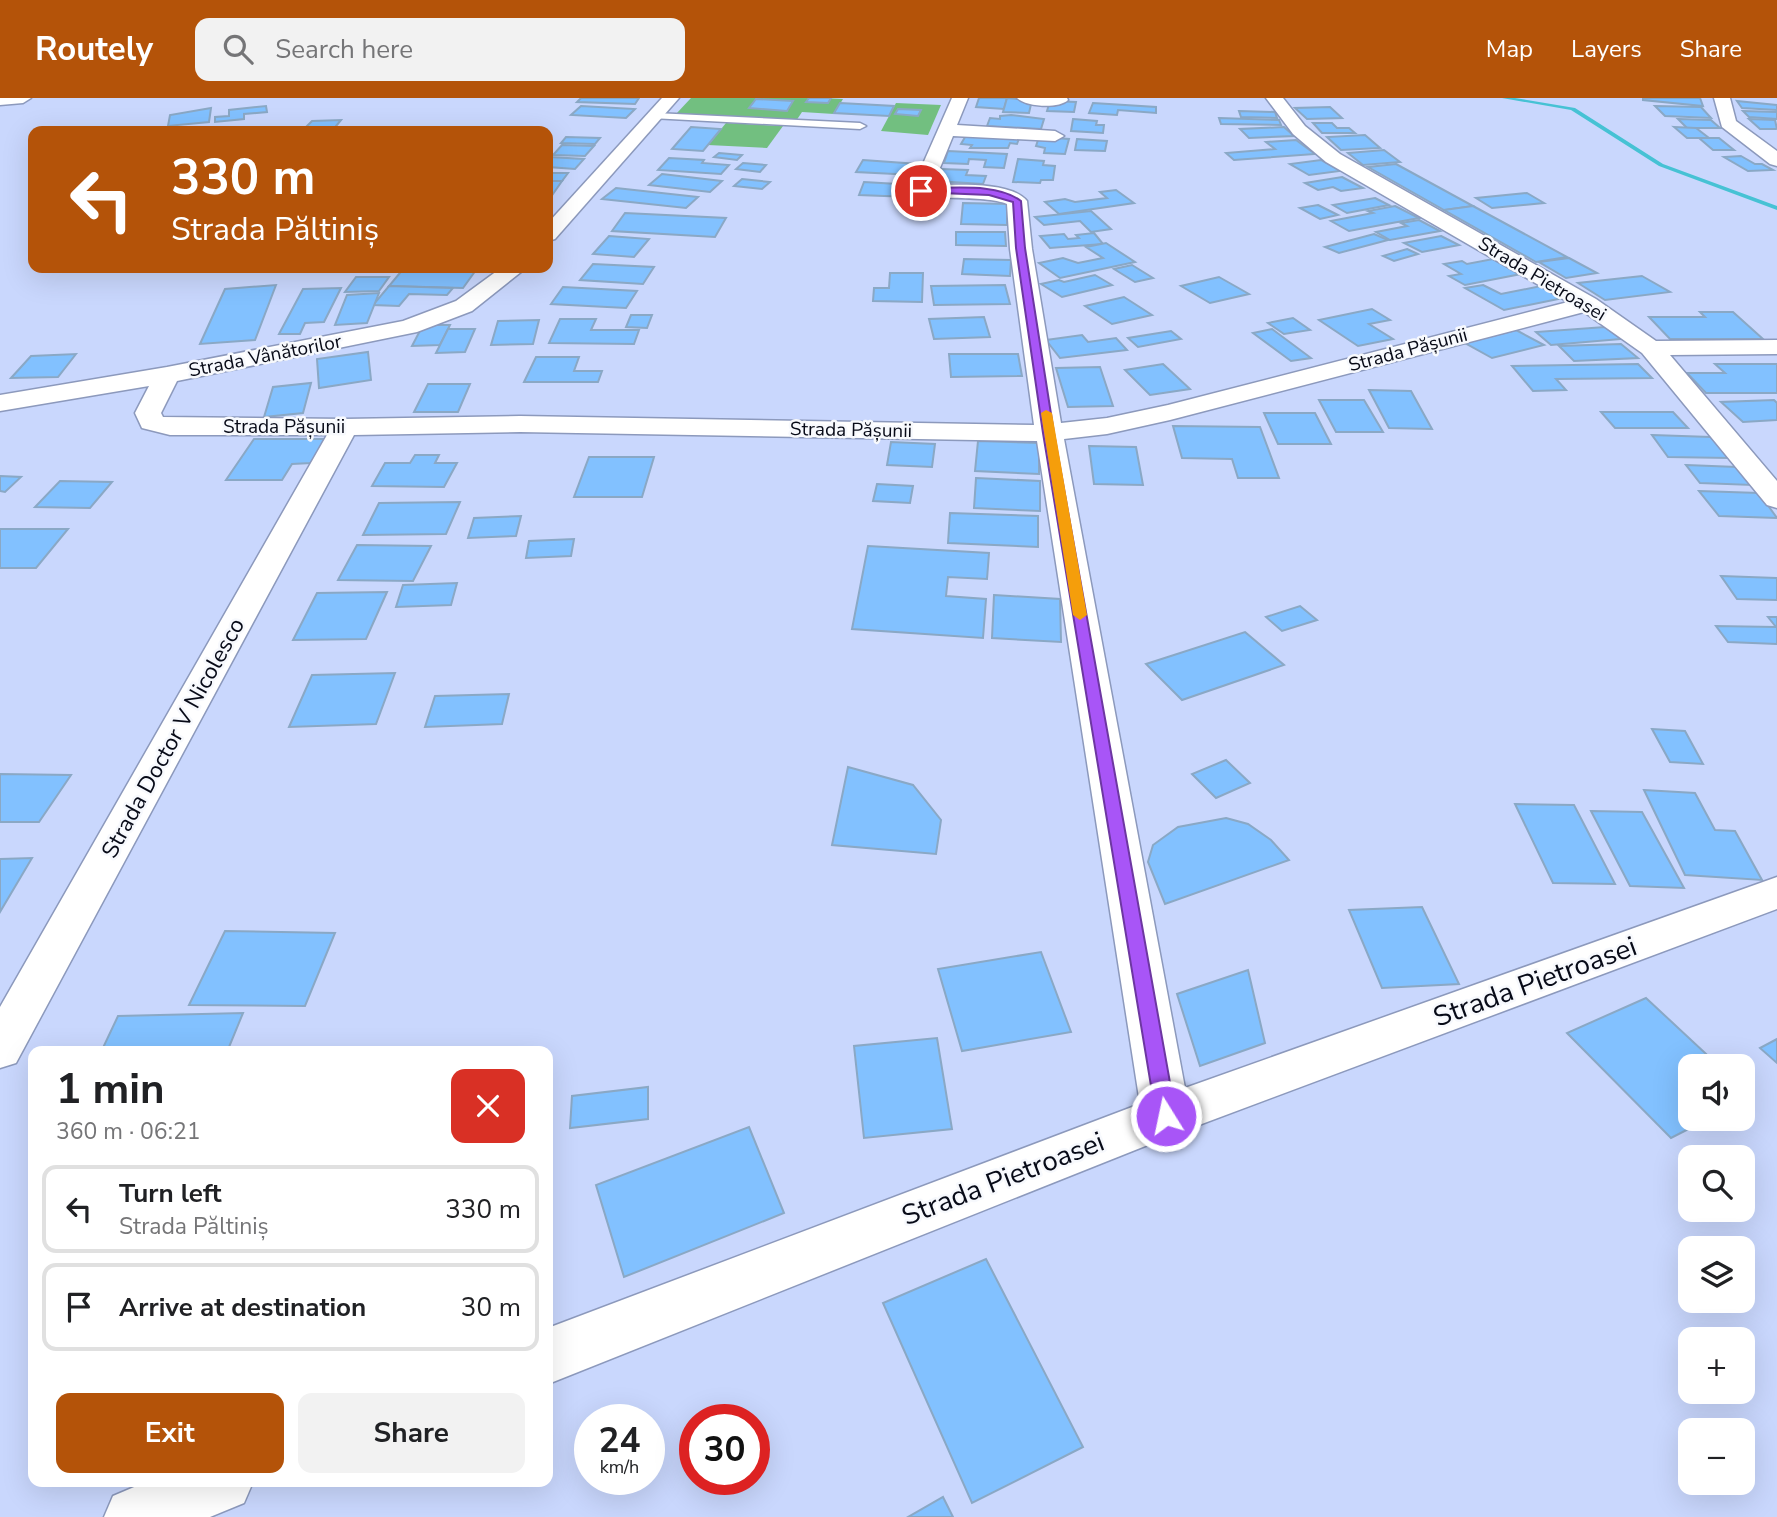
<!DOCTYPE html>
<html lang="en">
<head>
<meta charset="utf-8">
<style>
  :root { --surface:#fff; --page:#f2f2f2; --text:#202124; --muted:#757577; --line:#e0e0e0; --accent:#b45309 }
  body { margin:0; font-family:"Nunito Sans",sans-serif; background:var(--page); color:var(--text); height:100vh; display:flex; flex-direction:column; font-size:26px; white-space:nowrap }
  * { box-sizing:border-box; margin:0 }
  p { font-size:23px; color:var(--muted) }
  .icon { flex:none; width:38px; height:38px; fill:none; stroke:currentColor; stroke-width:2; stroke-linecap:round; stroke-linejoin:round }
  .map { position:relative; flex:1; overflow:hidden }
  .drawer { position:absolute; left:28px; top:948px; width:525px; height:441px; display:flex; flex-direction:column; background:var(--surface); border-radius:14px; box-shadow:0 7px 28px #0002 }
  .drawer>* { flex:none }
  .top-card { position:absolute; left:28px; top:28px; width:525px; height:147px; border-radius:14px; box-shadow:0 7px 28px #0002; background:#b45309; color:#fff; overflow:hidden }
  .tools { position:absolute; left:1678px; top:956px; display:grid; gap:14px }
  .tools a { display:grid; place-items:center; width:77px; height:77px; border-radius:14px; background:var(--surface); box-shadow:0 7px 28px #0002; font-size:35px }
  .speed { position:absolute; left:574px; top:1306px; display:flex; gap:14px; font-size:35px; font-weight:700; text-align:center }
  .speed>* { display:grid; place-content:center; width:91px; height:91px; border-radius:50%; background:var(--surface); box-shadow:0 7px 28px #0002; line-height:1 }
  .speed small { font-size:18px; font-weight:400 }
  .speed .limit { border:10px solid #d22; background:#fff; color:#111 }
  .pin { position:absolute; display:grid; place-items:center; width:60px; height:60px; color:#fff; margin:-30px; border:4px solid #fff; border-radius:50%; box-shadow:0 2px 7px #0007 }
  .me { position:absolute; width:77px; margin:-38px; rotate:350deg; stroke-linejoin:round; filter:drop-shadow(0 0 5px #0008) }
  .turn { display:flex; align-items:center; gap:24px; height:147px; padding:0 28px; font-size:32px }
  .turn .icon { width:91px; height:91px; stroke-width:2.5 }
  .turn b { display:block; font-size:49px; line-height:60px }
  .round { display:grid; place-items:center; flex:none; width:74px; height:74px; border-radius:14px; background:var(--page) }
  .head { display:flex; align-items:center; justify-content:space-between; height:119px; padding:0 28px }
  h1 { font-size:42px; font-weight:700; line-height:52px }
  .button { display:flex; gap:14px; margin-top:auto; padding:14px 28px }
  .button a { flex:1; height:80px; border-radius:14px; background:var(--accent); color:#fff; font-size:28px; font-weight:700; line-height:80px; text-align:center }
  .button a+a { background:var(--page); color:var(--text) }
  ul { padding:0; list-style:none }
  li { display:flex; align-items:center; gap:21px; height:88px; margin:0 14px 10px; padding:0 14px; border:4px solid var(--line); border-radius:14px }
  li div { flex:1 }
  li b { display:block; font-size:26px }
  li em { font-style:normal }
  header { display:flex; align-items:center; gap:42px; box-sizing:border-box; height:98px; padding:0 35px; background:var(--accent); color:#fff }
  header strong { font-size:33px }
  nav { display:flex; gap:38px; margin-inline-start:auto; font-size:24px }
  .search { width:490px; height:63px; background:var(--page); display:flex; align-items:center; gap:18px; box-sizing:border-box; padding:0 24px; border-radius:14px; color:var(--muted); font-size:26px }
  .map>svg:first-child { display:block }
  .green { fill:#72bf80 }
  .lines { fill:none; stroke-linecap:round; stroke-linejoin:round }
  .stream { fill:#46c2d4; fill-rule:evenodd }
  .building { fill:#82c1ff; stroke:#8aa8c5; stroke-width:2 }
  .service-casing { stroke:#8c99bc; stroke-width:3 }
  .minor-casing { stroke:#8c99bc; stroke-width:3 }
  .secondary-casing { stroke:#8c99bc; stroke-width:3 }
  .service { fill:#fff; fill-rule:evenodd }
  .minor { fill:#fff; fill-rule:evenodd }
  .secondary { fill:#fff; fill-rule:evenodd }
  .route { fill:#a855f7; stroke:#6d37a1; stroke-width:2 }
  .slow { fill:#f59e0b }
  .labels { text-anchor:middle; dominant-baseline:central; stroke-width:5; stroke-linejoin:round; paint-order:stroke }
  .far-street-label { font-size:19px; fill:#070a17; stroke:#f7f9fd }
  .street-label { font-size:23px; fill:#070a17; stroke:#f7f9fd }
  .near-street-label { font-size:28px; fill:#070a17; stroke:#f7f9fd }
</style>
</head>
<body>
<header>
<strong>Routely</strong>
<div class="search"><svg class="icon" aria-label="search" viewBox="0 0 24 24"><circle cx="10" cy="10" r="6"/><path d="M15 15l6 6"/></svg>Search here</div>
<nav><a>Map</a><a>Layers</a><a>Share</a></nav>
</header>
<div class="map">
<svg width="1777" height="1419" viewBox="0 0 1777 1419">
  <rect width="100%" height="100%" fill="#c9d7fd"/>
  <g class="green">
    <polygon points="691,0 823,0 843,1 834,16 802,14 796,23 676,16"/>
    <polygon points="896,5 941,7 928,37 881,33"/>
    <polygon points="726,25 783,28 767,50 708,47"/>
  </g>
  <g class="lines">
    <polygon class="stream" points="1502,0 1515,0 1575,10 1663,66 1777,108 1777,112 1659,68 1571,12"/>
  </g>
  <g class="building">
    <polygon points="581,0 639,0 635,6 577,4"/>
    <polygon points="809,0 831,0 828,5 806,4"/>
    <polygon points="979,0 1007,0 1004,11 976,9"/>
    <polygon points="1007,0 1032,2 1029,15 1003,14"/>
    <polygon points="1643,0 1700,0 1703,8 1643,2"/>
    <polygon points="756,1 793,3 787,13 749,10"/>
    <polygon points="1050,3 1076,4 1074,14 1047,13"/>
    <polygon points="1737,3 1777,7 1777,12 1742,10"/>
    <polygon points="840,5 894,8 889,18 834,15"/>
    <polygon points="1093,5 1156,9 1156,15 1118,12 1117,17 1089,15"/>
    <polygon points="266,8 267,14 244,16 244,21 215,24 215,19 229,18 229,12"/>
    <polygon points="581,8 635,11 626,20 571,17"/>
    <polygon points="1655,8 1701,9 1711,20 1665,18"/>
    <polygon points="1330,9 1342,20 1307,21 1295,10"/>
    <polygon points="211,10 209,24 168,28 170,17"/>
    <polygon points="898,11 921,12 918,18 895,16"/>
    <polygon points="1239,13 1275,14 1277,20 1241,19"/>
    <polygon points="1743,13 1777,14 1777,21 1749,19"/>
    <polygon points="1011,17 1044,21 1041,31 987,28 990,20 1000,21 1000,18"/>
    <polygon points="1219,20 1279,22 1281,27 1221,26"/>
    <polygon points="1073,21 1097,23 1096,27 1104,27 1103,35 1071,33"/>
    <polygon points="1678,21 1711,22 1720,30 1687,30"/>
    <polygon points="1749,21 1775,22 1777,31 1760,31"/>
    <polygon points="341,22 332,33 302,33 312,23"/>
    <polygon points="1313,25 1332,25 1337,30 1349,30 1355,35 1322,35"/>
    <polygon points="691,29 721,31 703,53 672,51"/>
    <polygon points="1284,29 1294,38 1249,40 1240,31"/>
    <polygon points="1674,29 1696,30 1709,40 1687,40"/>
    <polygon points="968,34 1020,38 1017,46 1010,45 1008,50 970,50 972,47 961,46"/>
    <polygon points="1365,37 1380,50 1341,52 1327,39"/>
    <polygon points="566,39 600,40 595,46 561,45"/>
    <polygon points="1039,39 1069,41 1065,56 1044,55 1045,50 1036,48"/>
    <polygon points="1699,40 1719,40 1734,52 1713,52"/>
    <polygon points="1077,41 1107,43 1105,53 1075,52"/>
    <polygon points="1296,42 1315,56 1234,62 1226,55 1275,51 1266,44"/>
    <polygon points="562,47 594,48 585,58 553,57"/>
    <polygon points="1384,52 1400,64 1363,67 1348,55"/>
    <polygon points="948,53 1007,56 1004,70 984,69 986,62 969,61 968,66 944,65"/>
    <polygon points="719,55 742,57 737,62 714,59"/>
    <polygon points="1741,58 1755,66 1762,66 1773,72 1748,73 1724,59"/>
    <polygon points="549,59 584,61 575,71 548,69"/>
    <polygon points="669,60 704,62 702,65 729,67 721,76 658,72"/>
    <polygon points="1018,61 1044,63 1043,67 1055,68 1053,82 1041,82 1040,85 1013,84"/>
    <polygon points="863,62 918,66 915,77 856,74"/>
    <polygon points="1321,62 1340,73 1309,77 1290,66"/>
    <polygon points="743,65 766,67 760,74 736,71"/>
    <polygon points="1396,66 1473,108 1444,112 1368,69"/>
    <polygon points="941,71 968,72 966,77 986,78 983,86 936,83"/>
    <polygon points="548,75 568,75 562,83 548,83"/>
    <polygon points="662,76 722,83 710,94 649,87"/>
    <polygon points="1342,79 1363,90 1341,93 1333,89 1318,92 1305,85"/>
    <polygon points="742,81 770,84 762,91 734,88"/>
    <polygon points="548,83 562,83 548,103"/>
    <polygon points="864,84 914,87 910,99 859,97"/>
    <polygon points="616,90 698,99 686,110 602,101"/>
    <polygon points="1116,92 1134,105 1059,116 1045,104 1065,101 1075,104 1107,100 1100,94"/>
    <polygon points="1527,95 1544,105 1492,110 1476,100"/>
    <polygon points="1375,100 1389,107 1347,115 1333,107"/>
    <polygon points="963,105 1007,106 1007,127 961,126"/>
    <polygon points="1318,107 1338,117 1320,121 1300,110"/>
    <polygon points="1395,108 1419,120 1349,133 1331,123 1373,115 1368,113"/>
    <polygon points="1473,108 1567,159 1536,164 1444,112"/>
    <polygon points="1091,113 1111,131 1091,134 1080,123 1044,127 1035,119"/>
    <polygon points="625,115 726,120 715,139 612,133"/>
    <polygon points="1419,122 1440,133 1390,142 1376,134 1407,128 1401,125"/>
    <polygon points="956,134 1005,134 1006,148 956,147"/>
    <polygon points="1094,135 1103,146 1050,150 1040,138 1064,136 1068,141 1079,140 1076,137"/>
    <polygon points="1374,136 1388,142 1339,155 1325,149"/>
    <polygon points="609,138 649,141 634,159 593,156"/>
    <polygon points="1441,138 1459,147 1422,154 1404,145"/>
    <polygon points="1106,145 1135,164 1060,180 1039,165 1063,160 1078,165 1103,160 1086,149"/>
    <polygon points="1407,151 1418,156 1394,163 1383,158"/>
    <polygon points="1569,160 1597,175 1566,180 1539,164"/>
    <polygon points="964,161 1011,162 1010,178 962,176"/>
    <polygon points="1493,161 1521,176 1465,187 1449,178 1461,176 1444,166 1462,163 1467,166"/>
    <polygon points="593,166 654,169 643,186 580,182"/>
    <polygon points="1132,167 1153,180 1135,184 1114,171"/>
    <polygon points="404,170 476,172 463,190 389,188"/>
    <polygon points="890,175 923,175 922,204 873,203 874,190 889,190"/>
    <polygon points="1095,177 1112,187 1062,199 1041,186 1059,182 1064,184"/>
    <polygon points="1642,178 1670,194 1605,202 1578,185"/>
    <polygon points="356,179 389,179 379,193 345,194"/>
    <polygon points="1219,179 1249,196 1210,205 1181,188"/>
    <polygon points="276,187 255,242 200,246 225,191"/>
    <polygon points="1005,187 1010,206 934,207 931,188"/>
    <polygon points="1483,187 1501,196 1541,188 1563,200 1504,212 1465,190"/>
    <polygon points="389,188 453,190 447,197 409,196 399,208 373,207"/>
    <polygon points="563,189 637,193 626,210 551,206"/>
    <polygon points="341,190 324,224 305,225 300,236 279,236 303,191"/>
    <polygon points="379,195 367,225 335,227 347,197"/>
    <polygon points="1124,199 1152,217 1112,226 1085,208"/>
    <polygon points="1372,211 1390,222 1369,226 1393,241 1358,248 1319,222"/>
    <polygon points="1700,214 1733,214 1763,241 1670,241 1649,219 1705,219"/>
    <polygon points="631,217 652,217 647,230 626,229"/>
    <polygon points="984,219 990,239 934,241 929,221"/>
    <polygon points="1293,220 1310,232 1284,236 1268,225"/>
    <polygon points="560,221 596,221 591,232 639,232 634,246 549,245"/>
    <polygon points="539,222 533,246 491,247 498,223"/>
    <polygon points="423,227 450,227 440,247 412,248"/>
    <polygon points="1605,229 1621,241 1551,247 1536,234"/>
    <polygon points="448,231 475,231 465,254 436,255"/>
    <polygon points="1272,231 1311,260 1291,263 1253,235"/>
    <polygon points="1516,232 1544,247 1492,260 1465,245"/>
    <polygon points="1171,233 1181,241 1138,249 1128,240"/>
    <polygon points="1082,237 1088,244 1116,240 1127,252 1060,260 1046,242"/>
    <polygon points="1621,246 1638,260 1574,263 1559,248"/>
    <polygon points="368,254 371,282 319,290 317,261"/>
    <polygon points="76,256 58,279 11,280 31,258"/>
    <polygon points="949,256 1018,256 1022,278 951,279"/>
    <polygon points="536,259 579,259 574,273 602,273 598,284 524,284"/>
    <polygon points="1163,266 1190,291 1150,297 1125,272"/>
    <polygon points="1638,266 1652,280 1556,281 1566,292 1533,293 1512,268"/>
    <polygon points="1715,266 1777,266 1777,295 1706,295 1687,275 1725,275"/>
    <polygon points="1100,269 1113,308 1068,309 1056,270"/>
    <polygon points="311,285 303,315 264,319 273,289"/>
    <polygon points="428,286 470,286 458,314 414,314"/>
    <polygon points="1369,292 1411,293 1432,331 1389,330"/>
    <polygon points="1319,302 1364,302 1383,334 1336,334"/>
    <polygon points="1774,302 1777,305 1777,322 1743,324 1721,304"/>
    <polygon points="1601,314 1673,314 1688,330 1615,330"/>
    <polygon points="1264,315 1315,315 1331,346 1278,346"/>
    <polygon points="1173,328 1260,329 1279,380 1238,380 1232,361 1182,360"/>
    <polygon points="1652,337 1711,339 1729,360 1668,359"/>
    <polygon points="254,341 326,341 311,365 292,366 282,382 226,382"/>
    <polygon points="978,343 1039,345 1039,376 975,373"/>
    <polygon points="891,344 935,346 932,369 887,367"/>
    <polygon points="1089,348 1136,349 1143,387 1094,386"/>
    <polygon points="415,357 439,357 435,365 457,365 444,389 372,388 385,365 410,365"/>
    <polygon points="589,359 654,359 642,399 574,399"/>
    <polygon points="1686,367 1737,369 1752,387 1700,385"/>
    <polygon points="0,378 21,379 5,394 0,393"/>
    <polygon points="976,380 1040,383 1040,413 974,410"/>
    <polygon points="60,383 112,384 90,410 35,409"/>
    <polygon points="877,386 913,388 910,405 873,403"/>
    <polygon points="1699,393 1759,395 1777,420 1719,418"/>
    <polygon points="460,404 446,436 363,437 379,405"/>
    <polygon points="950,415 1038,418 1038,449 948,445"/>
    <polygon points="521,418 516,438 468,440 474,420"/>
    <polygon points="0,431 68,431 36,470 0,470"/>
    <polygon points="574,441 571,458 526,460 529,443"/>
    <polygon points="357,447 431,448 413,483 338,482"/>
    <polygon points="868,448 989,455 987,481 948,479 946,498 986,501 983,540 852,531"/>
    <polygon points="1721,478 1777,480 1777,502 1737,501"/>
    <polygon points="457,485 451,507 396,509 403,487"/>
    <polygon points="387,494 366,541 293,542 317,495"/>
    <polygon points="994,497 1060,501 1061,544 992,540"/>
    <polygon points="1300,508 1317,522 1282,533 1266,519"/>
    <polygon points="1768,519 1777,519 1777,546 1728,544 1716,528 1776,529"/>
    <polygon points="1245,534 1284,567 1182,602 1146,566"/>
    <polygon points="395,575 376,626 289,629 312,577"/>
    <polygon points="509,596 502,626 425,629 435,598"/>
    <polygon points="1652,631 1685,633 1703,666 1670,664"/>
    <polygon points="1226,662 1250,685 1216,700 1192,676"/>
    <polygon points="848,669 913,687 941,722 936,756 832,747"/>
    <polygon points="0,676 71,677 39,724 0,724"/>
    <polygon points="1644,692 1695,695 1715,732 1735,733 1762,782 1685,777"/>
    <polygon points="1515,706 1574,707 1615,786 1553,785"/>
    <polygon points="1591,713 1642,714 1684,790 1630,788"/>
    <polygon points="1226,720 1248,726 1271,742 1289,762 1165,806 1148,764 1153,747 1178,729"/>
    <polygon points="32,760 0,814 0,761"/>
    <polygon points="1422,809 1459,886 1382,890 1349,812"/>
    <polygon points="225,833 335,835 305,908 189,907"/>
    <polygon points="1041,854 1071,934 962,953 938,871"/>
    <polygon points="1248,872 1265,945 1200,968 1177,896"/>
    <polygon points="1646,900 1719,968 1690,968 1690,1020 1710,1020 1671,1040 1567,935"/>
    <polygon points="243,915 227,954 101,954 118,918"/>
    <polygon points="937,940 952,1031 864,1040 854,948"/>
    <polygon points="1777,941 1777,965 1760,950"/>
    <polygon points="648,989 648,1021 570,1030 572,998"/>
    <polygon points="749,1029 784,1115 624,1179 596,1087"/>
    <polygon points="986,1161 1083,1349 972,1405 883,1205"/>
    <polygon points="943,1399 953,1419 908,1419"/>
  </g>
  <g class="lines">
    <g class="service-casing">
      <polygon id="service" points="655,15 860,25 866,28 860,31 651,20 650,18"/>
    </g>
    <g class="minor-casing">
      <g id="minor">
        <polygon points="662,0 679,0 555,141 548,143 548,125"/>
        <path d="M952,0h16l-11,27 98,6 9,5 -9,5 -102,-5 -20,49c24,0 78,-4 94,16l5,48 29,174 46,-5 61,-13 400,-103 -242,-140 -33,-28 -27,-36h17l22,28 35,28 256,145 60,42 121,-1v14l-107,1 107,126v27l-10,-3 -125,-152 -58,-41 -414,108 -63,14 -43,5 121,649 592,-211v32l-594,222 -635,253v-56l592,-224 -103,-663 -517,-9 -166,3 -338,628 -16,5v-61l327,-572h-157l-28,-7 -7,-15 14,-27 -149,25v-16l167,-28 236,-46 53,-20 45,-33h25l-54,43 -55,21 -240,49 -16,32 2,4 182,2 175,-3 514,9 -24,-176 -3,-45c-22,-10 -87,-2 -96,-13z"/>
        <path d="M1017,0h50l1,2c-9,9 -42,7 -51,-2z"/>
        <polygon points="1714,0 1730,0 1736,23 1777,53 1777,68 1770,66 1722,29"/>
        <polygon points="146,1384 253,1384 244,1405 210,1419 104,1419 113,1398"/>
      </g>
    </g>
    <g class="secondary-casing">
      <polygon id="secondary" points="0,0 31,0 23,5 0,7"/>
    </g>
    <use href="#service" class="service"/>
    <use href="#minor" class="minor"/>
    <use href="#secondary" class="secondary"/>
  </g>
  <path class="route" d="M921,90c30,1 75,-6 100,13l4,47 29,185 122,683 -3,6 -7,3 -7,-3 -3,-6 -113,-683 -27,-185 -3,-46 -24,-7 -71,-3z"/>
  <polygon class="slow" points="1046,312 1052,315 1087,517 1080,522 1073,517 1041,315"/>
  <g class="labels">
    <g class="far-street-label">
      <text transform="translate(1542 181) rotate(31)">Strada Pietroasei</text>
      <text transform="translate(1408 252) rotate(-15)">Strada Pășunii</text>
      <text transform="translate(265 258) rotate(-11)">Strada Vânătorilor</text>
      <text x="284" y="329">Strada Pășunii</text>
      <text transform="translate(851 332) rotate(1)">Strada Pășunii</text>
    </g>
    <g class="street-label">
      <text transform="translate(173 640) rotate(-61)">Strada Doctor V Nicolesco</text>
    </g>
    <g class="near-street-label">
      <text transform="translate(1535 884) rotate(-20)">Strada Pietroasei</text>
      <text transform="translate(1003 1081) rotate(-21)">Strada Pietroasei</text>
    </g>
  </g>
</svg>
<div class="tools">
<a><svg class="icon" aria-label="sound" viewBox="0 0 24 24"><path d="M4 9h4l5-4v14l-5-4H4zM17 9q2 3 0 6"/></svg></a>
<a><svg class="icon" aria-label="search" viewBox="0 0 24 24"><circle cx="10" cy="10" r="6"/><path d="M15 15l6 6"/></svg></a>
<a><svg class="icon" aria-label="layers" viewBox="0 0 24 24"><path d="M12 4l9 5-9 5-9-5zM3 14l9 5 9-5"/></svg></a>
<a>+</a>
<a>−</a>
</div>
<div class="speed"><div>24<small>km/h</small></div><div class="limit">30</div></div>
<div class="pin" style="left:921px;top:93px;background:#d93025"><svg class="icon" aria-label="arrive" viewBox="0 0 24 24"><path d="M6 21V4h12l-3 4 3 4H6"/></svg></div>
<svg class="me" style="left:1166px;top:1018px" viewBox="-20 -20 40 40"><circle r="17" fill="#a855f7" stroke="#fff" stroke-width="3"/><path d="M0-11L8 9 0 5-8 9z" fill="#fff"/></svg>
<div class="top-card">
<div class="turn"><svg class="icon" aria-label="left" viewBox="0 0 24 24"><path d="M17 20v-9H6M10 6l-5 5 5 5"/></svg><div><b>330 m</b>Strada Păltiniș</div></div>
</div>
<section class="drawer">
<div class="head"><div><h1>1 min</h1><p>360 m · 06:21</p></div><a class="round" style="background:#d93025;color:#fff"><svg class="icon" aria-label="close" viewBox="0 0 24 24"><path d="M6 6l12 12M18 6L6 18"/></svg></a></div>
<ul>
<li><svg class="icon" aria-label="left" viewBox="0 0 24 24"><path d="M17 20v-9H6M10 6l-5 5 5 5"/></svg><div><b>Turn left</b><p>Strada Păltiniș</p></div><em>330 m</em></li>
<li><svg class="icon" aria-label="arrive" viewBox="0 0 24 24"><path d="M6 21V4h12l-3 4 3 4H6"/></svg><div><b>Arrive at destination</b></div><em>30 m</em></li>
</ul>
<div class="button"><a>Exit</a><a>Share</a></div>
</section>
</div>
</body>
</html>
